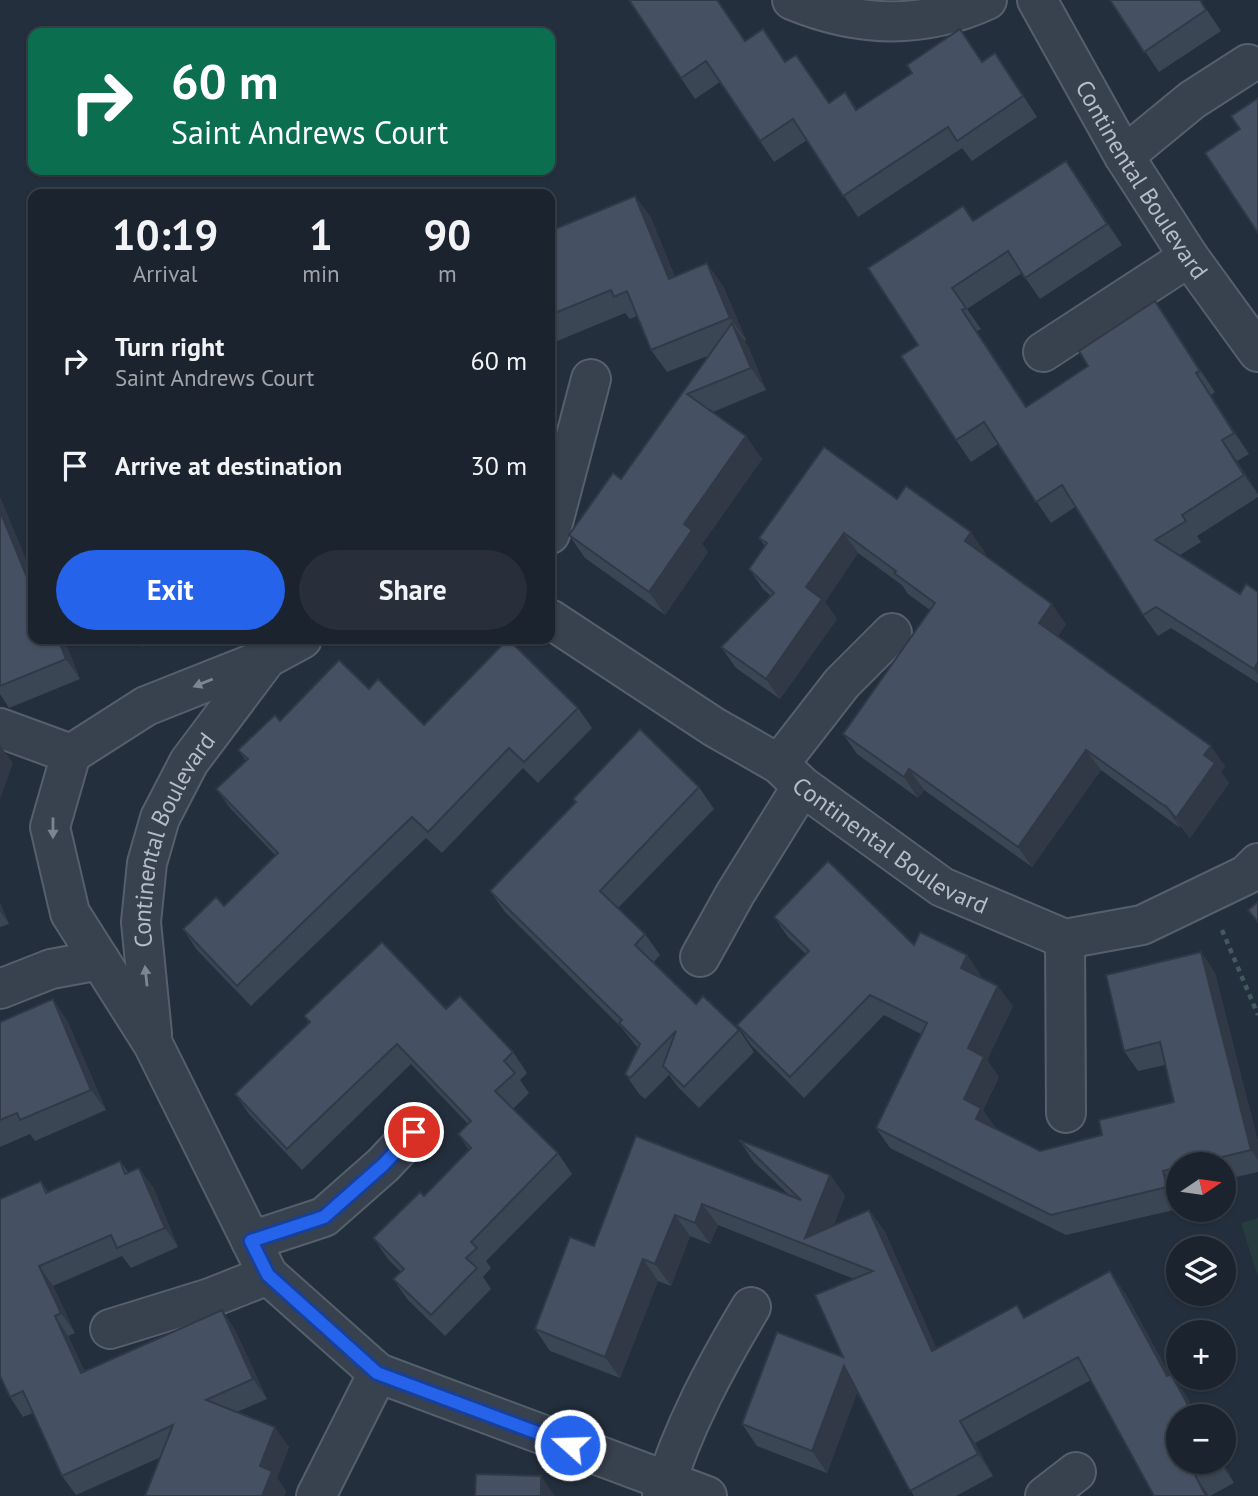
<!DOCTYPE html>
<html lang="en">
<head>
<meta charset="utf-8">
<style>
  :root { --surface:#1b232e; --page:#282f3a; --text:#f1f3f6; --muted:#a0a4aa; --line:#39404a; --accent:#2563eb }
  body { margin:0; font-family:"PT Sans",sans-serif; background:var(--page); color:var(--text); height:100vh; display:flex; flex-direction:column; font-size:26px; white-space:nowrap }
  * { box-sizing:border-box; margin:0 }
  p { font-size:23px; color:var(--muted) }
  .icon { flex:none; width:38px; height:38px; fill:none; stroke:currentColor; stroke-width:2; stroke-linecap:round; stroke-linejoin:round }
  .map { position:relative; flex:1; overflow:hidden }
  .sheet { position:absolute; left:28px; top:189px; width:527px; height:455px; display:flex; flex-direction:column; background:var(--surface); border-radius:14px; box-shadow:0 2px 5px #0004,0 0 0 2px var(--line) }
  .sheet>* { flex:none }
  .top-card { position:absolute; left:28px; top:28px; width:527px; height:147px; border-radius:14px; box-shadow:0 2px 5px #0004,0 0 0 2px var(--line); background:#0b6e4f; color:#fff; overflow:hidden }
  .needle { width:46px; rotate:77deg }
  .fabs { position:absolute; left:1166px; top:1152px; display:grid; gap:14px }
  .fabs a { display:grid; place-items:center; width:70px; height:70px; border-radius:50%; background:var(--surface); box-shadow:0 2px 5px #0004,0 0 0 2px var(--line); font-size:35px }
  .pin { position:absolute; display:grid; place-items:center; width:60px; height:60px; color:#fff; margin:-30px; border:4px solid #fff; border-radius:50%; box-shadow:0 2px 7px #0007 }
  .me { position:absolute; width:77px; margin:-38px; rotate:290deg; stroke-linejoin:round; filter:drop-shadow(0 0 5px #0008) }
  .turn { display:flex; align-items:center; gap:24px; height:147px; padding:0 28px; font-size:32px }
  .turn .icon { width:91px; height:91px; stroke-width:2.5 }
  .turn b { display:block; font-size:49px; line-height:60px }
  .eta { display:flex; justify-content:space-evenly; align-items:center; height:119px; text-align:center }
  .eta b { font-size:42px; font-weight:700; line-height:49px }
  .action { display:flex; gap:14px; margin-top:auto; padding:14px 28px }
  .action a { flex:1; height:80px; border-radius:42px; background:var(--accent); color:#fff; font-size:28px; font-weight:700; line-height:80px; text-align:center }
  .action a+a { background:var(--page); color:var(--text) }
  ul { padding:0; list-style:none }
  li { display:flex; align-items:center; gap:21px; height:105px; padding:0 28px }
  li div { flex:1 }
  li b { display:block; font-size:26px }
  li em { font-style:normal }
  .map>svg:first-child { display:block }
  .green { fill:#263c3f }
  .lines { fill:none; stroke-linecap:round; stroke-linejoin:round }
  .minor-casing { stroke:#565f6c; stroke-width:42 }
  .path { stroke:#44595c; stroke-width:4.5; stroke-dasharray:5 5; stroke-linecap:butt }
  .minor { stroke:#38414e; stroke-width:38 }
  .wall { fill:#3b4654 }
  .shaded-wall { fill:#303945 }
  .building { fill:#455162; stroke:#303945; stroke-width:2 }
  .oneway { fill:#7c8592 }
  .route-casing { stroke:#184099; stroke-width:18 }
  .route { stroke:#2563eb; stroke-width:12 }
  .labels { text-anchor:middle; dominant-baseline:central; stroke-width:6; stroke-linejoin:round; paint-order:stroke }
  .street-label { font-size:24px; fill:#b4bcc9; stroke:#1d2633 }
</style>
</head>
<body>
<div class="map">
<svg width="1258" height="1496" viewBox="0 0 1258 1496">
  <rect width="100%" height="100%" fill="#242f3e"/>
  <polygon class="green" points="1258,1218 1258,1277 1241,1223"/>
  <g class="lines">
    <g class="minor-casing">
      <g id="minor">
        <path d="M792,0c65,27 130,30 195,0"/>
        <path id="s1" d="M1037,0l87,156 65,101 69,95"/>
        <polyline points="1124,156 1192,100 1248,64"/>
        <polyline points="1043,352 1189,257"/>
        <polyline points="550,534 591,379"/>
        <path id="s2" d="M550,619l164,108 65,37 23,22 140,101 123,52 77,-14 104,-50 12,-12"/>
        <polyline points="302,639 267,658 146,706 71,754 50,827 70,913 153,1044 268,1275 378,1373 707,1496"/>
        <polyline points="0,728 71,754"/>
        <polyline points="779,764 842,683 892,633"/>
        <polyline points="1065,939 1066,1113"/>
        <polyline points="700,957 735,894 802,786"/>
        <polyline points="0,989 51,969 100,960"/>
        <path id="s3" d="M152,1034l-11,-112 6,-59 13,-45 29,-56 78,-104"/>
        <polyline points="251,1241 324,1217 383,1165 414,1132"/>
        <polyline points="110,1329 210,1298 268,1275"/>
        <polyline points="316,1496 378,1373"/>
        <path d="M662,1496c20,-67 53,-129 89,-189"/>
        <polyline points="1045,1496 1076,1472"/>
      </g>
    </g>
    <polyline class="path" points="1222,930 1258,1015"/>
    <use href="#minor" class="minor"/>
  </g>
  <g class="wall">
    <polygon points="629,0 718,0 745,41 785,62 829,103 845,92 857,109 983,62 1009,74 1037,117 972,161 962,148 858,217 807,140 774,162 720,82 695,99"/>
    <polygon points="1110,0 1202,0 1201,1 1221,31 1159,72"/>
    <polygon points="1081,182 1122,245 1040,299 1022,273 967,309 981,329 977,331 1026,407 1170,323 1215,392 1211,395 1249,454 1237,461 1258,494 1258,497 1197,536 1201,542 1180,555 1240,594 1258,592 1258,683 1171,628 1158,636 1143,615 1075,507 1051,523 998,444 971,462 956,440 918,345 963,206 974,221"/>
    <polygon points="635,196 651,218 675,277 723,286 746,340 744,341 748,346 766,390 713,412 762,459 702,544 708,552 665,615 585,558 569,535 621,479 710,355 667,372 651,350 637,316 630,319 625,313 550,344 550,231"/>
    <polygon points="0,497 31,573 33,639 64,639 80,679 9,708 0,694"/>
    <polygon points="897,499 985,552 984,555 1066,624 1058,636 1225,766 1221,772 1229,783 1190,838 1180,825 1180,828 1101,770 1032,867 924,790 918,798 857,754 843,734 930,610 908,594 902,585 858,553 825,602 837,619 780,699 736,668 721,647 771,596 763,589 749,569 765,546 759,538"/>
    <polygon points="137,639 162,639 142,647"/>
    <polygon points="369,689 424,725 578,708 592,728 538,783 523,768 442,853 426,838 251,1006 197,950 183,929 224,906 276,856 231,809 216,789 246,761 238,750 280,721"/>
    <polygon points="699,787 714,809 618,908 645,934 660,955 654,962 696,1004 739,1030 754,1052 699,1108 678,1087 669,1075 645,1099 640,1095 625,1074 638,1048 621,1027 505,912 490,891 575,803 573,799"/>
    <polygon points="0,903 9,924 0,927"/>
    <polygon points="774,917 967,955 981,976 980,977 1013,1006 987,1060 999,1077 983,1110 995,1129 1040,1151 1102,1135 1174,1102 1165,1065 1138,1071 1124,1051 1201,952 1215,973 1258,1142 1258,1172 1223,1180 1223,1164 1178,1164 1178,1209 1066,1235 890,1148 876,1128 921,1034 884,1015 804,1098 751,1045 737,1025 806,954 788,937"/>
    <polygon points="446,1009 513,1052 527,1073 520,1080 529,1093 513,1109 558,1153 572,1174 486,1261 491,1268 483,1277 491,1289 445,1336 408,1300 393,1279 401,1272 388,1259 373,1238 424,1196 469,1150 458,1134 468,1124 411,1064 302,1170 249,1114 235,1094 309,1023 304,1016"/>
    <polygon points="67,1020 106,1110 35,1141 30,1134 0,1147 0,1022"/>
    <polygon points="636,1136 789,1195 754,1162 739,1140 830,1175 845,1196 833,1226 869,1210 885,1232 936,1348 1017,1305 1025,1318 1125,1293 1169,1374 1186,1395 1178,1461 1222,1461 1234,1483 1210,1496 1154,1496 1091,1380 975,1443 993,1476 956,1496 914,1496 857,1392 827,1473 757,1446 742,1424 843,1357 854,1279 718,1225 710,1244 690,1236 671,1286 658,1281 620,1378 550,1351 535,1329 594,1246"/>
    <polygon points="120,1161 128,1172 153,1187 178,1247 131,1268 122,1256 53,1286 75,1333 68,1336 85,1372 222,1310 235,1330 267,1399 237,1412 289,1447 277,1478 286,1491 284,1496 145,1496 161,1457 76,1495 62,1476 33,1413 23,1417 10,1397 41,1181 48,1192"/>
  </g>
  <g class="shaded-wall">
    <polygon points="1066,161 1081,182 1122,245 1107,224"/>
    <polygon points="635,196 651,218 685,302 669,279"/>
    <polygon points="707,263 723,286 746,340 730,318"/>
    <polygon points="1155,301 1170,323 1215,392 1200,371"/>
    <polygon points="962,310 977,331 1041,428 1026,407"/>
    <polygon points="732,323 748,346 766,390 751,368"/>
    <polygon points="1196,373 1211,395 1249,454 1234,433"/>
    <polygon points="746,436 762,459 702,544 708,552 665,615 649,592 684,524"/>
    <polygon points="1222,440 1237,461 1258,495 1244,475"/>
    <polygon points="0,497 33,576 33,585 26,575 0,511"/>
    <polygon points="971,532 985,552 979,562 965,541"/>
    <polygon points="844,533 858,553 825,602 837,619 780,699 766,679 806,587"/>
    <polygon points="1052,604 1066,624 1053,643 1039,623"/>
    <polygon points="58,639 64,639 80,679 66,659"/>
    <polygon points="1258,662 1258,675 1254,669"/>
    <polygon points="0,745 13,763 0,799"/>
    <polygon points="1211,746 1225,766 1221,772 1229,783 1190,838 1176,818 1204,755"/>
    <polygon points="1086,750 1101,770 1032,867 1018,847"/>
    <polygon points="909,769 924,790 918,798 904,777"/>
    <polygon points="1165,805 1180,825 1180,828 1166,807"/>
    <polygon points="0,903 9,924 0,911"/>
    <polygon points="1201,952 1215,973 1258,1142 1258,1160 1251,1150"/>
    <polygon points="967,955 981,976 975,988 961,968"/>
    <polygon points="998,986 1013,1006 987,1060 999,1077 983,1110 996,1128 990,1139 976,1119 964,1099 968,1048"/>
    <polygon points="53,999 67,1020 106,1110 91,1090"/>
    <polygon points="139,1168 153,1187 178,1247 165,1228"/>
    <polygon points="1163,1171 1178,1191 1178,1202 1167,1187"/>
    <polygon points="830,1175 845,1196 824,1251 805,1238"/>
    <polygon points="702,1204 718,1225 710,1244 695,1223"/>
    <polygon points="869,1210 885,1232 947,1372 932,1351"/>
    <polygon points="675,1215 690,1236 671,1286 655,1264"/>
    <polygon points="643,1259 658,1281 620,1378 605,1357"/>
    <polygon points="39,1266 53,1286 75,1333 61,1313"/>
    <polygon points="1110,1271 1125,1293 1182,1397 1167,1376"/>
    <polygon points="222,1310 235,1330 267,1399 253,1379"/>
    <polygon points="55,1316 68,1336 95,1393 81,1373"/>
    <polygon points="844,1366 859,1388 827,1473 812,1451"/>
    <polygon points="1171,1374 1186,1395 1197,1416 1194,1416"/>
    <polygon points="960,1421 975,1443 993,1476 978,1454"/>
    <polygon points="275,1427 289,1447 277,1478 286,1491 284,1496 262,1496 260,1466"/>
    <polygon points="1219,1461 1222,1461 1234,1483"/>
    <polygon points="1195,1475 1209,1496 1206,1496"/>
    <polygon points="541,1476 555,1496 541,1496"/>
  </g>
  <g class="building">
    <polygon points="629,0 717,0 745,41 763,29 785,62 796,55 829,103 845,92 856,110 912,73 907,65 960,29 982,62 995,53 1023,96 957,141 948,127 843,196 793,119 760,141 706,61 681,78"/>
    <polygon points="1110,0 1200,0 1206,10 1144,52"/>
    <polygon points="1258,98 1258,233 1205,153 1240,129 1231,116"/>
    <polygon points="1066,161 1107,224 1025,278 1008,251 952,288 966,308 962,310 1026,407 1088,366 1079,351 1155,301 1200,371 1196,373 1234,433 1222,440 1244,475 1182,515 1186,521 1155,540 1240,594 1246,584 1258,592 1258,662 1254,669 1156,607 1143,615 1062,485 1036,502 984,422 956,440 901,356 918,345 868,268 963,206 973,221"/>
    <polygon points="635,196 669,279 707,263 730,318 651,350 627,291 614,297 611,290 550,315 550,231"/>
    <polygon points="732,323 751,368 687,394 746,436 684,524 692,530 649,592 569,535 613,473 621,479"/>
    <polygon points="824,447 897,499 906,486 971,532 965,541 1052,604 1039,623 1211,746 1204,755 1215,763 1176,818 1165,805 1166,807 1086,750 1018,847 909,769 904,777 843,734 935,603 894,573 896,571 844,533 806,587 822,599 766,679 721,647 774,593 749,569 767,543 759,538"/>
    <polygon points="0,511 26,575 31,573 33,579 33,639 58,639 66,659 0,686"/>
    <polygon points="508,639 578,708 524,762 509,748 428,832 412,817 237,986 183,929 216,897 224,906 278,853 216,789 248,759 238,750 275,715 280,721 339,660 369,689 378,679 424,725"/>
    <polygon points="640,729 699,787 600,891 645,934 635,945 696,1004 703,996 739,1030 684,1087 663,1066 676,1031 630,1078 625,1074 640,1044 619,1023 622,1020 490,891 576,802 573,799"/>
    <polygon points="828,861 914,945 920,932 967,955 961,968 998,986 968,1048 984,1057 964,1099 981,1108 976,1119 1040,1151 1102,1135 1099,1120 1174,1102 1160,1042 1124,1051 1106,975 1201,952 1251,1150 1193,1164 1178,1164 1178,1167 1163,1171 1167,1187 1051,1215 876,1128 927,1023 870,995 790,1077 737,1025 809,951 774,917"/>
    <polygon points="1258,902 1258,922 1248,910"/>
    <polygon points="382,942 446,1009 460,996 513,1052 504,1061 515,1073 495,1091 558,1153 471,1242 477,1248 466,1258 477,1268 431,1315 393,1279 404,1269 373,1238 420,1192 424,1196 471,1148 458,1134 471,1121 397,1044 287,1149 235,1094 310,1022 304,1016"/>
    <polygon points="53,999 91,1090 20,1120 17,1113 0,1120 0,1022"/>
    <polygon points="636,1136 801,1200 739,1140 830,1175 805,1238 869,1210 932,1351 1017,1305 1024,1318 1110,1271 1167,1376 1171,1374 1194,1416 1178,1416 1178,1461 1219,1461 1195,1475 1206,1496 1154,1496 1078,1357 960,1421 978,1454 910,1491 844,1366 812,1451 742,1424 777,1332 843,1357 815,1295 873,1271 702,1204 695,1223 675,1215 655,1264 643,1259 605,1357 535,1329 570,1237 594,1246"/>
    <polygon points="120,1161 125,1174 139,1168 165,1228 117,1248 111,1235 39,1266 61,1313 55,1316 81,1373 222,1310 253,1379 206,1400 275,1427 260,1466 272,1471 262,1496 145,1496 173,1425 62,1476 23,1391 10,1397 0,1376 0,1199 41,1181 46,1193"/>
    <polygon points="476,1474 541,1476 541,1496 475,1496"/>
  </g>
  <defs><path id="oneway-solid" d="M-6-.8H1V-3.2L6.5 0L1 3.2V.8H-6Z" transform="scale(1.75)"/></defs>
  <g class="oneway">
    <use href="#oneway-solid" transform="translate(203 683) rotate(158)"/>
    <use href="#oneway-solid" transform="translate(53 828) rotate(90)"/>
    <use href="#oneway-solid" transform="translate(146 976) rotate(-96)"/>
  </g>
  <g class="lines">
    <g class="route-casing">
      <polyline id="route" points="414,1132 383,1165 324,1217 251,1241 268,1275 377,1373 570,1445"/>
    </g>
    <use href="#route" class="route"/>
  </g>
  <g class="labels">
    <g class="street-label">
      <text stroke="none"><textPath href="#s1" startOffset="208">Continental Boulevard</textPath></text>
      <text stroke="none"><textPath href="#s2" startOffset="410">Continental Boulevard</textPath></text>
      <text stroke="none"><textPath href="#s3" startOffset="201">Continental Boulevard</textPath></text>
    </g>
  </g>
</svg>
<div class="fabs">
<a><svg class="needle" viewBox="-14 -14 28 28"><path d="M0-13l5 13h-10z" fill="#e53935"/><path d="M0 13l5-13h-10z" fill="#a0a4aa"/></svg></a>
<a><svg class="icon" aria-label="layers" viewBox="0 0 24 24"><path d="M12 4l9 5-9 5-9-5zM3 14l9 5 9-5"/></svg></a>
<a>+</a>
<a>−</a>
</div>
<div class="pin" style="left:414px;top:1132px;background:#d93025"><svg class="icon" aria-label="arrive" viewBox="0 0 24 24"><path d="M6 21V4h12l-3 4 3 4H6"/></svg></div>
<svg class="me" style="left:570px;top:1445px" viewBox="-20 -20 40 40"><circle r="17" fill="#2563eb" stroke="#fff" stroke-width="3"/><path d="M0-11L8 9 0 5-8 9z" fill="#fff"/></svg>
<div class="top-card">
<div class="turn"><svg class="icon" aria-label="right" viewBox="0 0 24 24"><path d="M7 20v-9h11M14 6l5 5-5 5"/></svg><div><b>60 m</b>Saint Andrews Court</div></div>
</div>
<section class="sheet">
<div class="eta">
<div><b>10:19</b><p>Arrival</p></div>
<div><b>1</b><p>min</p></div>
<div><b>90</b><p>m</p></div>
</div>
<ul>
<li><svg class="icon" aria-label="right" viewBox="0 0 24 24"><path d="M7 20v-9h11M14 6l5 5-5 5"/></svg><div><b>Turn right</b><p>Saint Andrews Court</p></div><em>60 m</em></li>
<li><svg class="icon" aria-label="arrive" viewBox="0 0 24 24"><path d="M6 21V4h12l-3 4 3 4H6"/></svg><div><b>Arrive at destination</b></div><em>30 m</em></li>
</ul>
<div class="action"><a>Exit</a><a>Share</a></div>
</section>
</div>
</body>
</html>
